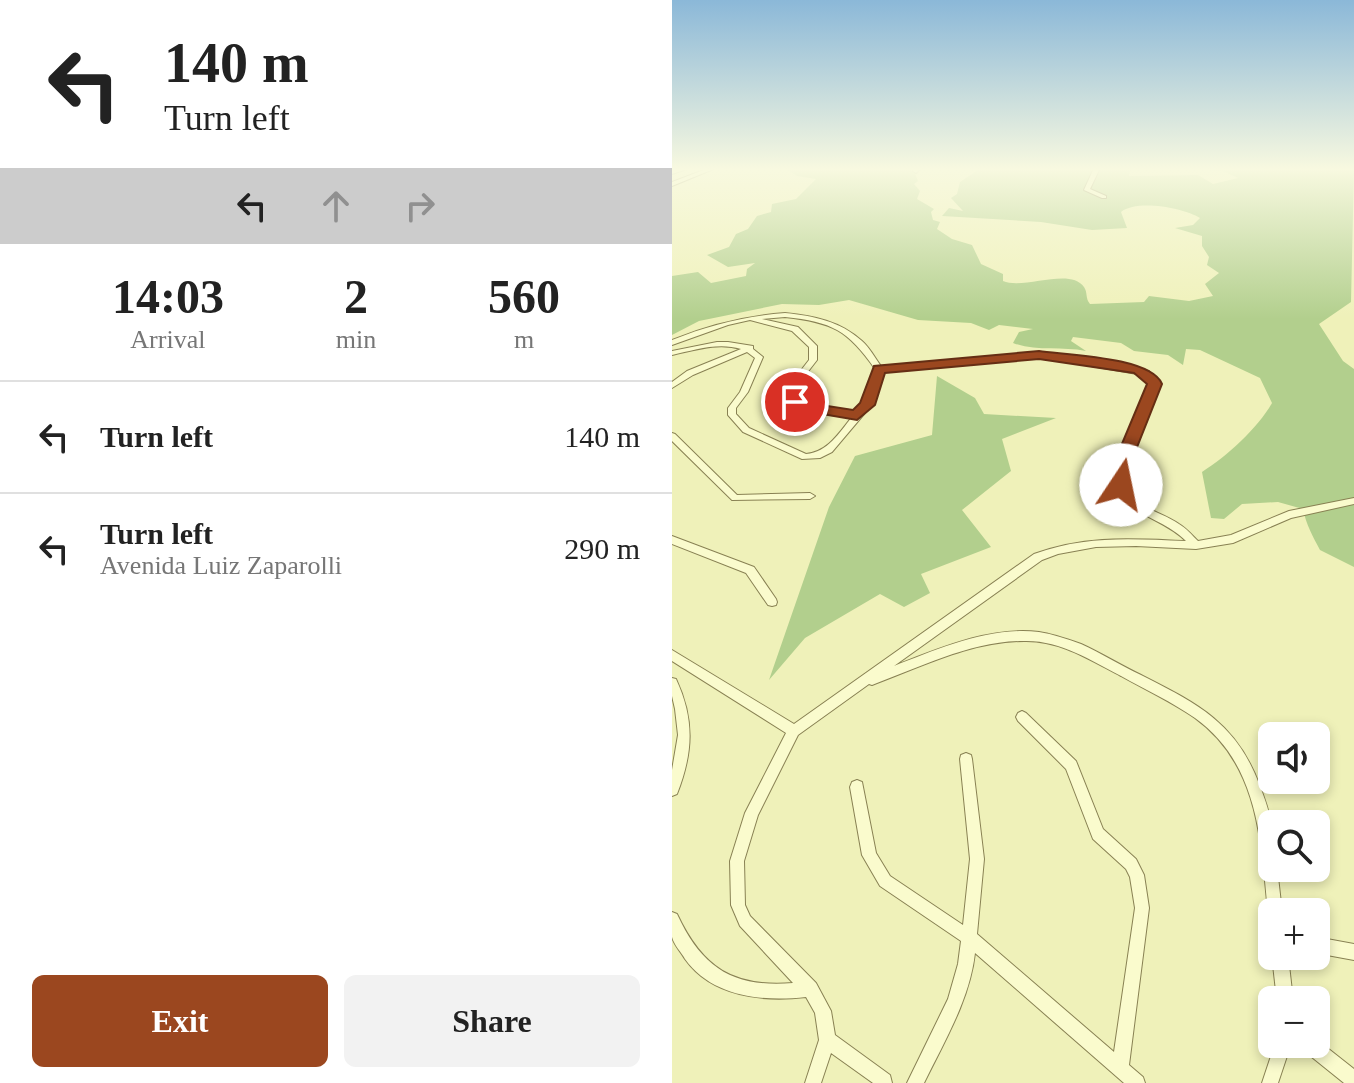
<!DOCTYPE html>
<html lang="en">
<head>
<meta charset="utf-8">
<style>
  :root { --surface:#fff; --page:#f2f2f2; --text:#222; --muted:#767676; --line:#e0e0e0; --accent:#9b471f }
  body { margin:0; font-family:"Times New Roman",serif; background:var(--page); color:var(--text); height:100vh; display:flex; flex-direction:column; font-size:30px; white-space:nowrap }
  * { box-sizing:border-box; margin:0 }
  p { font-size:26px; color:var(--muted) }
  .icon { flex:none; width:44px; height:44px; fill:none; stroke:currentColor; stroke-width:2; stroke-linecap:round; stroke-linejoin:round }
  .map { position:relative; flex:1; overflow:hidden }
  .panel { display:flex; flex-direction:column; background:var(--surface); width:672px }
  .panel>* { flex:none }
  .hud { background:#fff; color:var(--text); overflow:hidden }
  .buttons { position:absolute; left:586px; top:722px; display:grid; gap:16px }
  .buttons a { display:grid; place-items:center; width:72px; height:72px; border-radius:12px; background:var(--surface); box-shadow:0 4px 12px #0003; font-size:40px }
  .pin { position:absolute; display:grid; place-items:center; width:68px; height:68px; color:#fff; margin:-34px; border:4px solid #fff; border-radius:50%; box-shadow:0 2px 8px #0007 }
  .me { position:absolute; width:88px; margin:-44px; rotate:11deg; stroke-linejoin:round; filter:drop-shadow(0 0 6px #0008) }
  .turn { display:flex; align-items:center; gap:28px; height:168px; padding:0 32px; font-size:36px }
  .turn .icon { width:104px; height:104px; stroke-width:2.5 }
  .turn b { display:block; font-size:56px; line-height:68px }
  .lanes { display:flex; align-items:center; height:76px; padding:0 32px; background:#0003; justify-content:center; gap:40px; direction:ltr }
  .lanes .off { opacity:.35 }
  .eta { display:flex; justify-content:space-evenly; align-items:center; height:136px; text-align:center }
  .eta b { font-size:48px; font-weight:700; line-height:56px }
  .button { display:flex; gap:16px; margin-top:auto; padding:16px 32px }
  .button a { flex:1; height:92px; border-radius:12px; background:var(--accent); color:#fff; font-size:32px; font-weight:700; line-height:92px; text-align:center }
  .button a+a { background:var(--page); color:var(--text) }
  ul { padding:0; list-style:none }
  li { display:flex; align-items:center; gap:24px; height:112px; padding:0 32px; border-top:2px solid var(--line) }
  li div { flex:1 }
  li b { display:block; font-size:30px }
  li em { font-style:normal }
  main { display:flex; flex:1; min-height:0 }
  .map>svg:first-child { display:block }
  .green { fill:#b2cf8d }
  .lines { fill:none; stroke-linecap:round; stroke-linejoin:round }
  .minor-casing { stroke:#888153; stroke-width:2 }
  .minor { fill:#fafbcd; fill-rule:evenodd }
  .route { fill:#9b471f; stroke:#652e14; stroke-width:2 }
</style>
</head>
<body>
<main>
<section class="panel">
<div class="hud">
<div class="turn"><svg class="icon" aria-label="left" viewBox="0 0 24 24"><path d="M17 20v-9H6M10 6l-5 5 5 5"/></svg><div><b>140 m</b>Turn left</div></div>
<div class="lanes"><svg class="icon" aria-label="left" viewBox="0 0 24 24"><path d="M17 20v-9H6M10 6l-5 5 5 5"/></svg><svg class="icon off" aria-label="ahead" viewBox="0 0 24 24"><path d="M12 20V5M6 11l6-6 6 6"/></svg><svg class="icon off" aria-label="right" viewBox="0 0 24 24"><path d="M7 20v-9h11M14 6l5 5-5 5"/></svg></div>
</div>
<div class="eta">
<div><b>14:03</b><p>Arrival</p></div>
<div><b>2</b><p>min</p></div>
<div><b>560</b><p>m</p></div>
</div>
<ul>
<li><svg class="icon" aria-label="left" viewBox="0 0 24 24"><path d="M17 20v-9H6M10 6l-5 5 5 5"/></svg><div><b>Turn left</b></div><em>140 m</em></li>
<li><svg class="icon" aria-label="left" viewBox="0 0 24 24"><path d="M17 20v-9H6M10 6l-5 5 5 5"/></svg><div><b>Turn left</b><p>Avenida Luiz Zaparolli</p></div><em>290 m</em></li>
</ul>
<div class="button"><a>Exit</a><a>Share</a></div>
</section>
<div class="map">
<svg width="682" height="1083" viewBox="0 0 682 1083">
  <rect width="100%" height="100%" fill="#eff1b9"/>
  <g class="green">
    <path d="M113,168h154l-25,3 4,10 -4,3 6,7 -3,8 17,10 -3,3 2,8 7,2 -3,7 15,10 20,6 9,19 22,10v7c21,9 67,-14 81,6 4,6 1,11 6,17l54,-2 5,-6 40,5 24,-5 -8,-12 14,-11 -12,-8 2,-8 -7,-11v-10l-27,-8 18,-3 7,-7c-16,-10 -63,-19 -79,-6l6,16 -35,2 -51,-8 -99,-6 7,-8 14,3 -12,-13 6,-4 3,-12 21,-14h149l-1,8 69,-1 15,9 25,-6 -15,-7 -43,-3h174l-3,134 -32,22 24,37 11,8v198l-34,-17c-7,-13 -14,-26 -17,-41l-25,-7 -36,2 -18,15 -13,-1 -9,-46c25,-16 55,-43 70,-69l-12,-25 -60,-28 -14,-1 -3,16 -15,-10 -34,-4 -13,-8 -48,-6 -2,4 15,10c-25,-5 -49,1 -73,-8l6,-11 14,-3 -34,-4 -10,5 -18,-7 -53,-3 -69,-20 -30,5 -37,-1 -83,17 -27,14v-59l26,-4 13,11 35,-7 1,-7 8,-6 -27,4 -21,-12 22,-8 7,-13 12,-5 9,-13 14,-4 1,-8 24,-5 20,-20 -19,-3z"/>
    <polygon points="265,376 303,398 312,414 384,418 330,439 339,471 290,510 319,547 249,574 258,593 232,607 208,594 133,638 97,680 157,507 183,456 260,435"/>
  </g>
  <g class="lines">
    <g class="minor-casing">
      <g id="minor">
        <polygon points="10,168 18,168 0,174 0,170"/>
        <polygon points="37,168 44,168 0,186 0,182"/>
        <polygon points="243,168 249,168 244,173 241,171"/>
        <polygon points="422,168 428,168 418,189 434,196 434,198 430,198 412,190"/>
        <path d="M113,313c29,3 55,8 77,28 8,7 13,17 19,25l158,-13 110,18 10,13 -35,86c4,40 28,36 55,54 7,4 13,11 19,17l33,-6 58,-24 65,-13v6l-63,14 -58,25 -37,6 -60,-3 -40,1 -38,7 -16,6 -148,106c44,-17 96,-40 145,-34 14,2 28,7 42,12 20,9 39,21 60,31 55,28 95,47 118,109 6,15 12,31 13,47 1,12 0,25 0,37h5l5,44h-10v6l-2,-1 -2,-5c-7,-71 -9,-148 -73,-194 -23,-16 -49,-28 -74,-42 -31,-16 -61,-36 -97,-35 -53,0 -103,26 -152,44l-3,-1 -71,51 -40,80 -14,46 1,44 5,11 66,67 15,28 4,24 55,40 2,8h-19l-42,-30 -10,30h-16l14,-43 -4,-27 -9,-16c-43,5 -94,0 -121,-38 -4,-7 -11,-14 -13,-22 0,-8 0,-18 0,-25l5,2c25,54 56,74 116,69l-53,-57 -9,-21 -1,-44 15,-48 41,-80 -114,-72v-11l122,74 240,-170c53,-19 97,-15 152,-13 -28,-28 -67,-23 -72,-71l37,-86 -8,-9 -104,-18 -157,14 -12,36 -38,45 -12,6 -18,1 -59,-27 -15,-17v-7l12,-16 15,-34 -8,-6 -54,23 -21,13v-6l15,-11 54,-22c-23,-7 -46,1 -69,6v-4l45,-9h11l25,4v3l10,8 -15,35 -12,16v6l13,14 57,26c22,-2 33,-21 46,-37 -25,-2 -53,-2 -67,-26l24,-31v-13l-17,-16 -42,-11 -22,5 -56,20v-5c37,-15 73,-24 113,-27zM113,317c47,5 63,13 90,52l-12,35 -7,8c-22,-2 -50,0 -63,-21l24,-31v-14l-19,-19 -36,-8z"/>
        <polygon points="0,433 3,434 65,495 138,493 143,496 138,499 60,500 0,441"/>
        <polygon points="0,536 82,567 104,599 105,602 104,605 100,606 96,605 74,573 0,544"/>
        <path d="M0,678l4,1c19,41 17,74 1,115l-5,2v-26l6,-35 -3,-26 -3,-13z"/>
        <path d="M350,711l4,2 50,48 27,68 33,30 8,16 5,33 -20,157 14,12 2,6h-21l-149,-130c-5,46 -31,89 -51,130h-17l41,-84 10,-35 3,-23 -81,-55 -18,-31 -12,-68 2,-5 5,-2 5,2 14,71 14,23 73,49 7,-66 -10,-100 1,-4 5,-2 5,2 1,4 12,100 -7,75 137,118 21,-144 -5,-31 -4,-8 -33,-30 -27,-70 -48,-48 -2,-4 2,-4z"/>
        <polygon points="644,937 682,944 682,960 644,953"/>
        <polygon points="600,956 616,956 621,1000 605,1000"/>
        <polygon points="644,1039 682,1069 682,1083 672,1083 631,1050 629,1044 644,1044"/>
        <polygon points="603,1044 619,1044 606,1083 590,1083"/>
      </g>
    </g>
    <use href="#minor" class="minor"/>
  </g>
  <linearGradient id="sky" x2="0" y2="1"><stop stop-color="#8bb8d8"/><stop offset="0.53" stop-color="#f8f9e0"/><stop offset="1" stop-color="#f8f9e0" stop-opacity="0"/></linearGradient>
  <rect width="682" height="319" fill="url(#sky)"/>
  <path class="route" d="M367,351c29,4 112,6 123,33l-34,86 -1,19h-12l-4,-19 36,-86 -13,-11 -95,-14 -154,14 -10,32 -18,15 -58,-10 -12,-8 8,-5 13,6 45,7 7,-7 14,-37z"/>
</svg>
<div class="buttons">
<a><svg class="icon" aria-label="sound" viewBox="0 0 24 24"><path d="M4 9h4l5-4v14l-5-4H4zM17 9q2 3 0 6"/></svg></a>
<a><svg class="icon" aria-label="search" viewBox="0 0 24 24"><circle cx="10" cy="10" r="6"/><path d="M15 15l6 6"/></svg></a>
<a>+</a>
<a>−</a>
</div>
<div class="pin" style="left:123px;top:402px;background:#d93025"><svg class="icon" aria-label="arrive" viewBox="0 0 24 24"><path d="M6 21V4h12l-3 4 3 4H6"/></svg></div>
<svg class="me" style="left:449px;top:485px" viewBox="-20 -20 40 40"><circle r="19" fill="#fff"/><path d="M0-13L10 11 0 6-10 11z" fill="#9b471f"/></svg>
</div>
</main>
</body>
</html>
